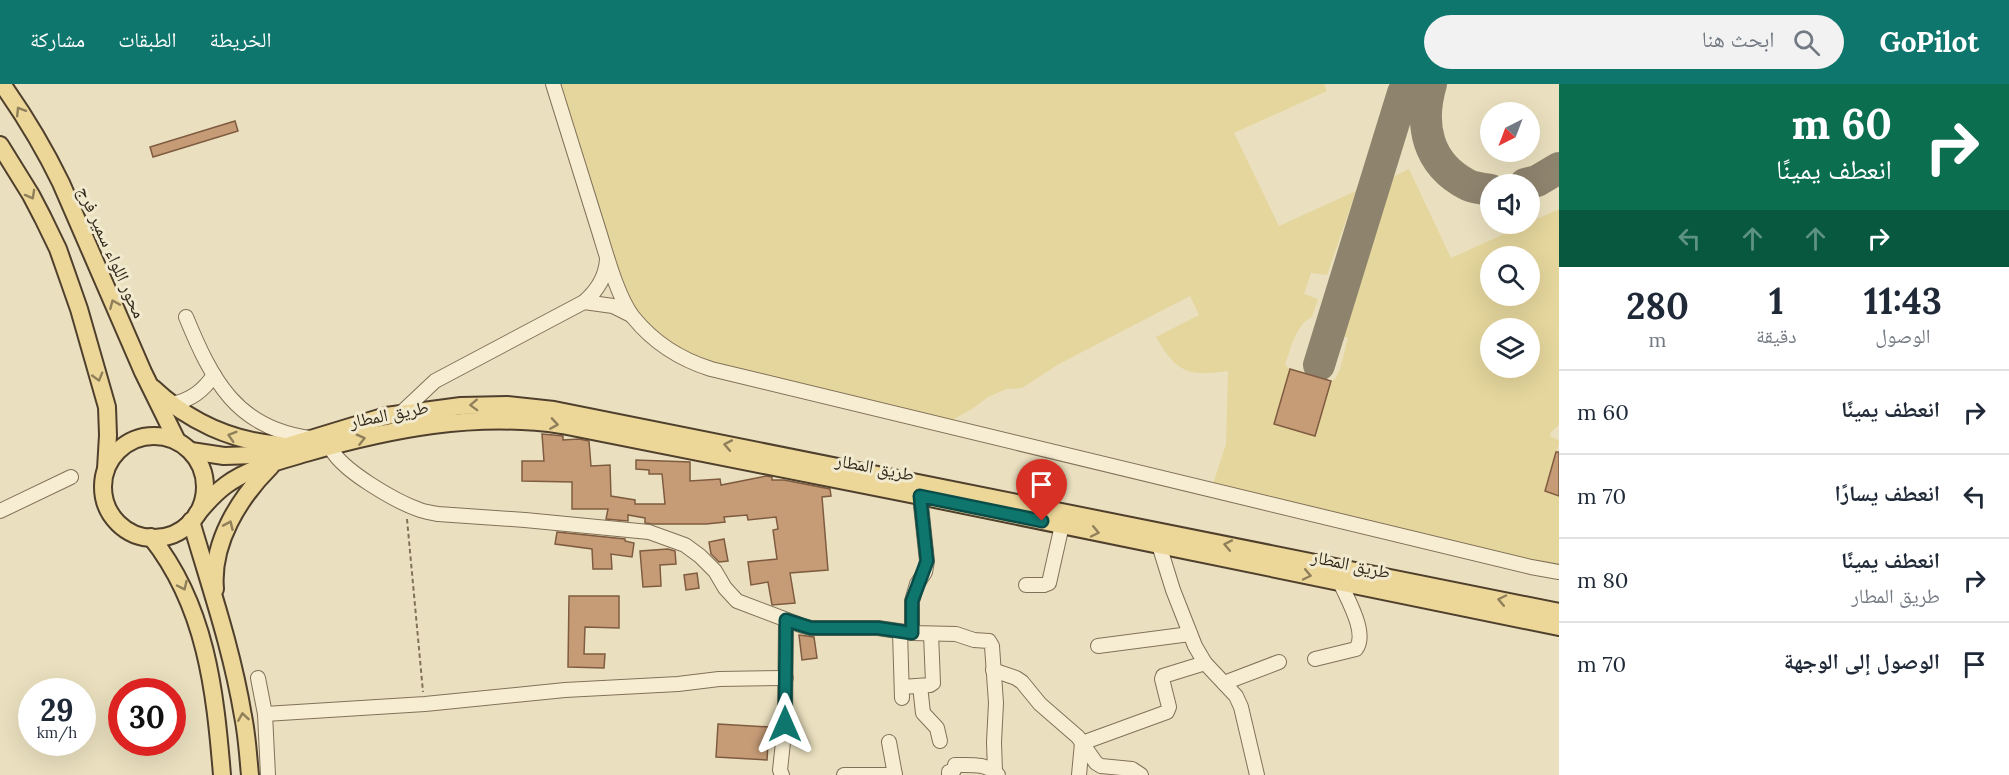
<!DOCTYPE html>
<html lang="ar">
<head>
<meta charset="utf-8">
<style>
  :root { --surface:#fff; --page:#f2f2f3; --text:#1f2937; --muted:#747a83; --line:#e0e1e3; --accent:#0f766e }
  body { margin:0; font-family:Lora,"Noto Naskh Arabic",serif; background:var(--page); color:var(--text); direction:rtl; height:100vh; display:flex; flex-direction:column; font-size:22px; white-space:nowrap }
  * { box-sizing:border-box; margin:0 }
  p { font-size:20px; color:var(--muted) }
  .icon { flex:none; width:33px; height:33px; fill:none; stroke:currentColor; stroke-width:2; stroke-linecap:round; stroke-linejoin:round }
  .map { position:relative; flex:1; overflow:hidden; direction:ltr }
  .panel { display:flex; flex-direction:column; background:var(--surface); width:450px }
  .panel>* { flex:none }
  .guide { background:#0b6e4f; color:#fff; overflow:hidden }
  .needle { width:39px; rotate:222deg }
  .fabs { position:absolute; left:1480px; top:18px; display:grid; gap:12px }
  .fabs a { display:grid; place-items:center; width:60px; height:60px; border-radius:50%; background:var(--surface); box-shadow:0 6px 24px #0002; font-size:30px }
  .speed { position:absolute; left:18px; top:594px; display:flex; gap:12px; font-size:30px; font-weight:700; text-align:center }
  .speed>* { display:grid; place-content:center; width:78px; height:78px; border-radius:50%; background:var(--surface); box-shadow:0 6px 24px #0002; line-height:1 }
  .speed small { font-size:15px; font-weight:400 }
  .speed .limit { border:9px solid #d22; background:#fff; color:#111 }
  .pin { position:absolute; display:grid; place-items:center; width:51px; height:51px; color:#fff; margin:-62px -26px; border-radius:50% 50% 50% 0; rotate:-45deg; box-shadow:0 0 6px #0007 }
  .pin .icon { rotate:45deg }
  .me { position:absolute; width:66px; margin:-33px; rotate:0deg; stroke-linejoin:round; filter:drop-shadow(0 0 4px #0008) }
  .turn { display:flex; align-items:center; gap:21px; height:126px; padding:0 18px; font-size:27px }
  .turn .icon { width:78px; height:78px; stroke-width:2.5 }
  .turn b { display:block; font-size:42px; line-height:51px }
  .lanes { display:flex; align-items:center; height:57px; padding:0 18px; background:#0003; justify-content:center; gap:30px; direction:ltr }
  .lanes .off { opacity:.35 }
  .eta { display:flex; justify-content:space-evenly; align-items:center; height:102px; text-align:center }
  .eta b { font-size:36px; font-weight:700; line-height:42px }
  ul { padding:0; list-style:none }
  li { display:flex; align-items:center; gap:18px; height:84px; padding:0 18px; border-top:2px solid var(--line) }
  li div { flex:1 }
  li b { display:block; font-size:22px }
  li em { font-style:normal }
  header { display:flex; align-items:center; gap:36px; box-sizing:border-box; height:84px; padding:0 30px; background:var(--accent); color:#fff }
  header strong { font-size:28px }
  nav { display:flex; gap:33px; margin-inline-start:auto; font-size:21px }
  .search { width:420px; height:54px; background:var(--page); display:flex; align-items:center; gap:15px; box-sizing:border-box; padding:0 21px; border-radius:33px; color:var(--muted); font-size:22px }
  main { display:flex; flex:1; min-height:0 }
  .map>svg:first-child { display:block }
  .sand { fill:#e5d69d; fill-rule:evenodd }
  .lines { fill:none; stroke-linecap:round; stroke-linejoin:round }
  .taxiway { stroke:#8e846e; stroke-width:32 }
  .building { fill:#c69c77; stroke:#7f5c40; stroke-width:1.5 }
  .minor-casing { stroke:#827159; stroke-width:16 }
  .major-casing { stroke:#4f3f2d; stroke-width:20 }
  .path { stroke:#827159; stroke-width:2; stroke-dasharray:4.5 3; stroke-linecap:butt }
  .minor { stroke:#f6edd2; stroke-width:14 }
  .major { stroke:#ecd698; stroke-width:16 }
  .oneway { stroke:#8f7f5a }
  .route-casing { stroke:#0a4d48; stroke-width:15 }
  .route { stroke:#0f766e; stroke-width:10 }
  .labels { text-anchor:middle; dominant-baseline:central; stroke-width:6; stroke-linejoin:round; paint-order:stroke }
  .street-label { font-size:18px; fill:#32281c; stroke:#f2eace }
</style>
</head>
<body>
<header>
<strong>GoPilot</strong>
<div class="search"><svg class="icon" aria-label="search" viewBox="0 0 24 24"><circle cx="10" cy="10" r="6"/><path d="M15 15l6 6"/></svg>ابحث هنا</div>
<nav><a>الخريطة</a><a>الطبقات</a><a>مشاركة</a></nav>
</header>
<main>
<section class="panel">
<div class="guide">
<div class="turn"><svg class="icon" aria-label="right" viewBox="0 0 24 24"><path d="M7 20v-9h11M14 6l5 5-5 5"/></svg><div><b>60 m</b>انعطف يمينًا</div></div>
<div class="lanes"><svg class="icon off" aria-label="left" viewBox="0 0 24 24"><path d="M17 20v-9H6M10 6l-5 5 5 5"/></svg><svg class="icon off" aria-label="ahead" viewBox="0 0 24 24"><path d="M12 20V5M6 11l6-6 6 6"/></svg><svg class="icon off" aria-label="ahead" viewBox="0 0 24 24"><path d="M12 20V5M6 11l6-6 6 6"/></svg><svg class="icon" aria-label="right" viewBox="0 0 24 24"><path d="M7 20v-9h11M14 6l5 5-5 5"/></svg></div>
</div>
<div class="eta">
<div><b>11:43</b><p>الوصول</p></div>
<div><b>1</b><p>دقيقة</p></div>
<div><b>280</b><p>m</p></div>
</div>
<ul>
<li><svg class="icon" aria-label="right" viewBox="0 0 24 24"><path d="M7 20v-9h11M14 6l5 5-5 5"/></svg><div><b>انعطف يمينًا</b></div><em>60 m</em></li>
<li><svg class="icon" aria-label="left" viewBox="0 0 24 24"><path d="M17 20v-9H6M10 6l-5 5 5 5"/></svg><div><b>انعطف يسارًا</b></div><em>70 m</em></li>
<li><svg class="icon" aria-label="right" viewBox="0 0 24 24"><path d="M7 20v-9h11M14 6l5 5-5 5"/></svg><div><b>انعطف يمينًا</b><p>طريق المطار</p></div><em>80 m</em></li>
<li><svg class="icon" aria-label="arrive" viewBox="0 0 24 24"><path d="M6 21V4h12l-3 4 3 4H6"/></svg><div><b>الوصول إلى الوجهة</b></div><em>70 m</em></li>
</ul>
</section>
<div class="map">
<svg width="1559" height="691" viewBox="0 0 1559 691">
  <rect width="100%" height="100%" fill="#eae0bf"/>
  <path class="sand" d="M560,0h764l3,7 -93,42 45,93 77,-35 -29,84 -16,-2 -7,21 14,5 -6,18c-17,8 -21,32 -27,48l5,4 -16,55 41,12 16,-55 4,-2 5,-10 8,-31 -7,-3 50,-157 18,-9 42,89 108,-49v216l-8,7 -1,4 9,5v2l-14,48 14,5v70l-35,-6 -311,-76 13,-40 2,-73c-40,6 -52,1 -72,-34l43,-22 -9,-19 -131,68 -37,24 -15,1 -19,8 -13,10 -24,14 -238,-55c-45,-21 -68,-35 -90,-81zM1491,172h39v40h-39zM1491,244h39v40h-39z"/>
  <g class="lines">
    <g class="taxiway">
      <path d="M1431,0c-12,41 -4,80 37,101 7,3 16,4 23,5"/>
      <polyline points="1525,100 1537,97 1559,84"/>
      <polyline points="1319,281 1403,9"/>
    </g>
  </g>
  <g class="building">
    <polygon points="235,37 238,47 153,73 150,63"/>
    <polygon points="1290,285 1331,297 1315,352 1274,340"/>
    <polygon points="542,350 563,352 563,356 579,355 589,357 591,382 610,381 611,412 635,416 635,420 665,420 662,390 649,390 649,386 636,385 636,376 690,378 690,397 720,395 721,401 766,392 772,393 772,396 784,396 830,405 831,412 822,413 828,486 790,489 795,519 772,521 768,498 751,501 748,478 777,475 773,446 778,445 776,433 748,436 747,431 724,433 725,438 706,440 653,440 645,439 645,434 628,431 628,437 606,435 608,425 572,425 572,398 522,397 522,377 544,377"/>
    <polygon points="1556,368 1559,368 1559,412 1545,407"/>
    <polygon points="557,448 625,455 625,457 634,459 632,473 611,470 612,485 593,485 592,465 555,460"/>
    <polygon points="724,455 728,477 719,478 711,470 709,458"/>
    <polygon points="668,465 675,467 676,480 660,481 661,502 643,503 640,467"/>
    <polygon points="697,489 699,504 686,506 684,491"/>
    <polygon points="569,512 619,512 619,544 585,543 584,570 605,570 604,584 568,583"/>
    <polygon points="799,551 814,553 817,574 802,576"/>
    <polygon points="718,640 769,643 767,676 716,673"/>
  </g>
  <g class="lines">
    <g class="minor-casing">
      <g id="minor">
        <path d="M553,0c15,48 30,96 45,144 8,25 19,68 35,89 21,26 46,42 78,52l820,198 28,5"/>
        <polyline points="584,218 613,222 631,231"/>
        <path d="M186,233c26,63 50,111 124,121"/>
        <path d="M172,320c19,-4 31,-13 42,-29"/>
        <path d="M401,329l34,-32 149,-79c14,-12 22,-25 23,-43"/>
        <path d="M330,362c8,23 67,56 90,64 6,2 12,3 18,4l87,6 124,12 36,13 15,11 15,15 10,17 12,13 66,25 8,2h67l34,5 44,1 18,6 15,1 3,5 4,57 -2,39 1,30"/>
        <polyline points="0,427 71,393"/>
        <polyline points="1159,461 1173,506 1195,562 1205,579 1236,612 1241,623 1257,691"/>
        <polyline points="1026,501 1044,501 1049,499 1062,441"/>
        <polyline points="900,548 902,614"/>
        <polyline points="912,549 912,517 917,500 925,488 927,477 920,412"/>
        <polyline points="1098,562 1190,550"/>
        <path d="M1315,575l41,-10c12,-16 -9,-50 -16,-67"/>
        <polyline points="993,586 1016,594 1022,598 1040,620 1078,653 1096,679 1101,682 1132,685 1141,691"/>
        <polyline points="258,594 265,630 268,691"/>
        <polyline points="1224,599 1279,578"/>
        <polyline points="920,602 923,629 937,644 940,657"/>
        <polyline points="902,603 930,601 933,599 931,550"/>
        <polyline points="265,630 425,620 565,606 678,600 719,595 786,594"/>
        <polyline points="889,658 895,691"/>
        <polyline points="782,691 780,686 785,640 786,536"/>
        <polyline points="844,691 895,691"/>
        <path d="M949,691v-3l5,-2 1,-5c16,0 32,-2 43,10"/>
        <polyline points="1079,691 1082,659 1167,628 1169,623 1162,595 1163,592 1205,579"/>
      </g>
    </g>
    <g class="major-casing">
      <g id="major">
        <path d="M2,0c22,31 42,64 59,99l82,189 34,69"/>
        <polyline points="0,61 31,111 43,134 58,165 79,225 107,323 108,351 106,385"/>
        <path d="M153,304c35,33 79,53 127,57"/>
        <circle cx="154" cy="403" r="51"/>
        <polyline points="191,367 224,372 258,371 386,332 461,322 507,321 554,326 1559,528"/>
        <path d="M197,430c9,-11 18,-21 29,-29 23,-17 53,-24 80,-32 84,-24 168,-41 256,-28l358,71 639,131"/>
        <path d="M191,437c19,65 41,128 52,195 4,19 5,39 7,59"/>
        <path d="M151,453c55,69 64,153 71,238"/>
        <path d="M215,505c-4,-46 24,-91 56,-123"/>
      </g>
    </g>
    <polyline class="path" points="407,435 423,608"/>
    <use href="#minor" class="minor"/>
    <use href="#major" class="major"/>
  </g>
  <defs><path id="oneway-chevron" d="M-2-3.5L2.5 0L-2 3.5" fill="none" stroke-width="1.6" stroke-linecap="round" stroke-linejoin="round" transform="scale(1.5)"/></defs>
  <g class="oneway">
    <use href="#oneway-chevron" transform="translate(20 27) rotate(-122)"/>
    <use href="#oneway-chevron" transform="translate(31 111) rotate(61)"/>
    <use href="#oneway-chevron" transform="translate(114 220) rotate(-113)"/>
    <use href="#oneway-chevron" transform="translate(98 293) rotate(74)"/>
    <use href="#oneway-chevron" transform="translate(474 321) rotate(178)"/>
    <use href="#oneway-chevron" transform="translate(554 340) rotate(9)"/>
    <use href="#oneway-chevron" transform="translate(232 352) rotate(-163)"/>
    <use href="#oneway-chevron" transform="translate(361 355) rotate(-14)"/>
    <use href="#oneway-chevron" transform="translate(728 361) rotate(-169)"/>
    <use href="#oneway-chevron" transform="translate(229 441) rotate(-66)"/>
    <use href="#oneway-chevron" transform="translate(1095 448) rotate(12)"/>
    <use href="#oneway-chevron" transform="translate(1228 461) rotate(-169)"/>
    <use href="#oneway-chevron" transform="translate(1307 491) rotate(12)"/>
    <use href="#oneway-chevron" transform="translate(183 502) rotate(65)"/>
    <use href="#oneway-chevron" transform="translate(1502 516) rotate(-168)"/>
    <use href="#oneway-chevron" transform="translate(243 633) rotate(-99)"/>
  </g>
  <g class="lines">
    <g class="route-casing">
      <polyline id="route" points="785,640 786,536 811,544 878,544 912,549 912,517 927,477 920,412 1042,437"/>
    </g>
    <use href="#route" class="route"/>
  </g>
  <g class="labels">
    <g class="street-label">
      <text transform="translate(112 168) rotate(66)">محور اللواء سمير فرج</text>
      <text transform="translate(389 330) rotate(-11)">طريق المطار</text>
      <text transform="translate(875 383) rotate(11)">طريق المطار</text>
      <text transform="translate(1351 480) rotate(12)">طريق المطار</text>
    </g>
  </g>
</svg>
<div class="fabs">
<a><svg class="needle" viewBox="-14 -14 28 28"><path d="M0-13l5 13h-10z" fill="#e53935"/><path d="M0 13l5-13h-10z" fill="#747a83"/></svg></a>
<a><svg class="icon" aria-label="sound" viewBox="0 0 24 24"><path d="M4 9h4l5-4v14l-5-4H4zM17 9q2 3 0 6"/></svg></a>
<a><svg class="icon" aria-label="search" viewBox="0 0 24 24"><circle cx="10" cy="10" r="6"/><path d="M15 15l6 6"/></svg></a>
<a><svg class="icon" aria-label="layers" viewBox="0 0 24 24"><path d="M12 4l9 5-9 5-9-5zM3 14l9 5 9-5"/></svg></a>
</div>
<div class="speed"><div>29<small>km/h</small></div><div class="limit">30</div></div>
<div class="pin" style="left:1042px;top:437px;background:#d93025"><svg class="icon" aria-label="arrive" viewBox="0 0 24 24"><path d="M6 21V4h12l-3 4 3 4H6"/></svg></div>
<svg class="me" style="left:785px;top:640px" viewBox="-20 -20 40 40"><path d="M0-17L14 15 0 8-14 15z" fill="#0f766e" stroke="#fff" stroke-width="4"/></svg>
</div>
</main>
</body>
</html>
